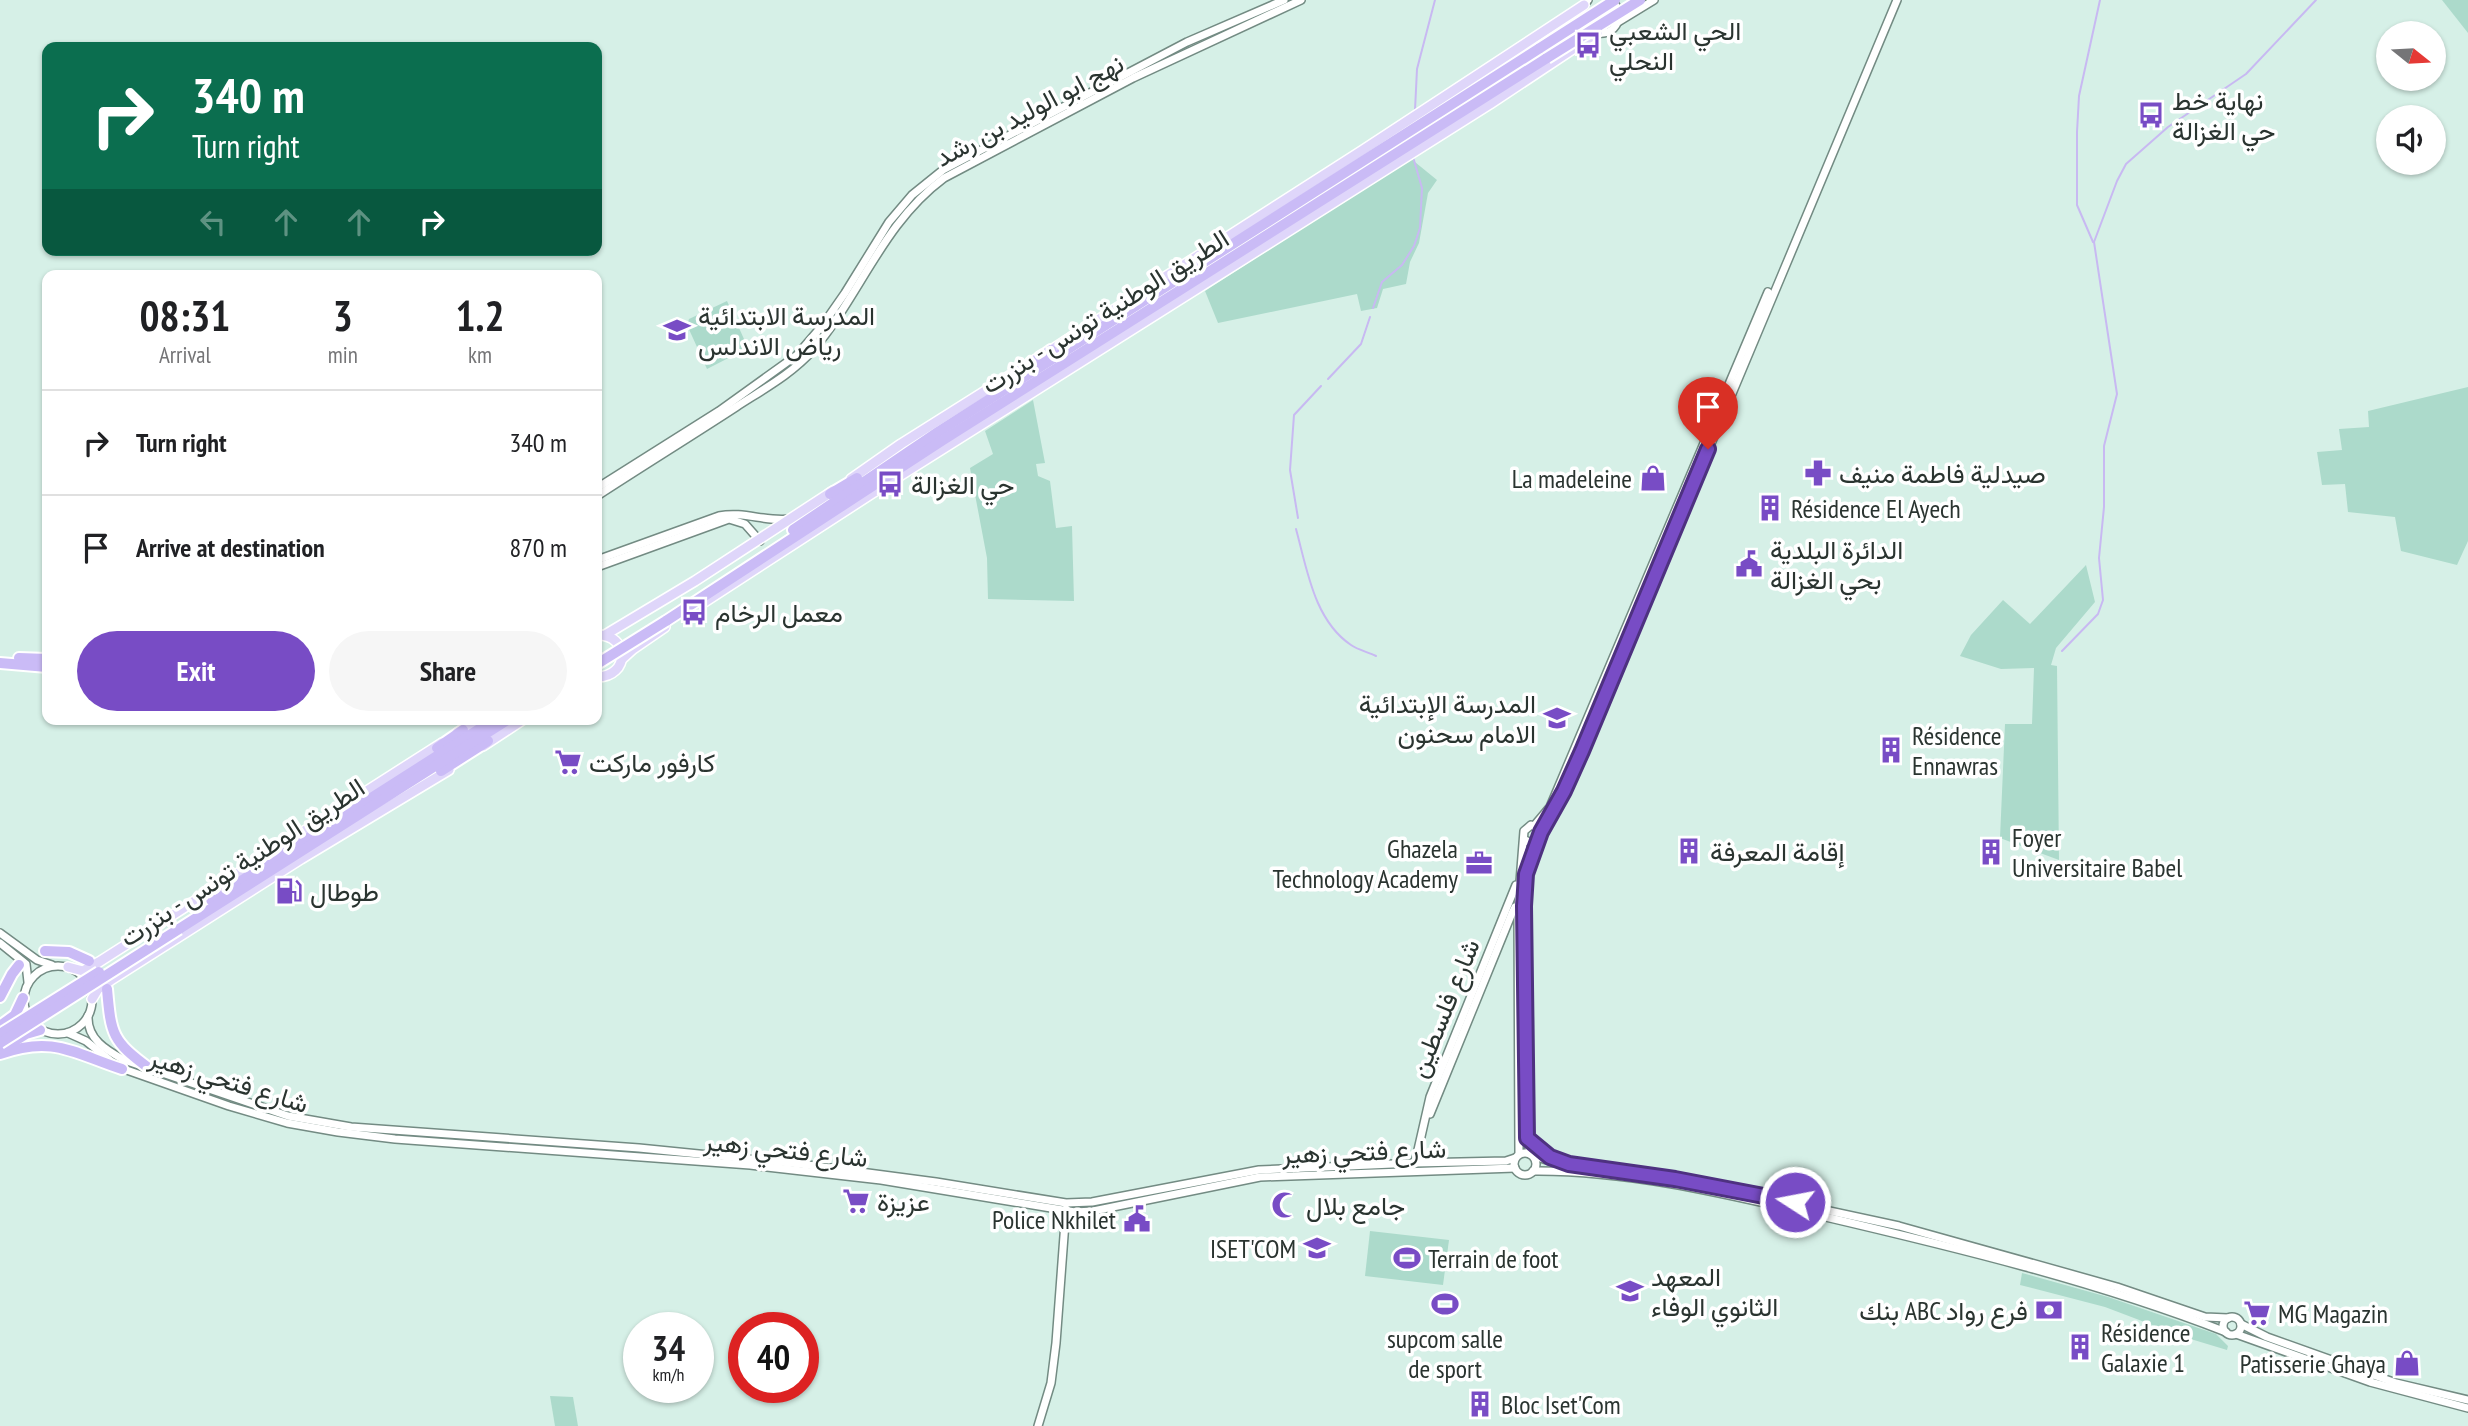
<!DOCTYPE html>
<html lang="en">
<head>
<meta charset="utf-8">
<style>
  :root { --surface:#fff; --page:#f6f6f6; --text:#202124; --muted:#757577; --line:#e0e0e0; --accent:#784cc5 }
  body { margin:0; font-family:"PT Sans Narrow",Vazirmatn,sans-serif; background:var(--page); color:var(--text); height:100vh; display:flex; flex-direction:column; font-size:26px; white-space:nowrap }
  * { box-sizing:border-box; margin:0 }
  p { font-size:23px; color:var(--muted) }
  .icon { flex:none; width:38px; height:38px; fill:none; stroke:currentColor; stroke-width:2; stroke-linecap:round; stroke-linejoin:round }
  .map { position:relative; flex:1; overflow:hidden }
  .panel { position:absolute; left:42px; top:270px; width:560px; height:455px; display:flex; flex-direction:column; background:var(--surface); border-radius:14px; box-shadow:0 2px 5px #0004 }
  .panel>* { flex:none }
  .guide { position:absolute; left:42px; top:42px; width:560px; height:214px; border-radius:14px; box-shadow:0 2px 5px #0004; background:#0b6e4f; color:#fff; overflow:hidden }
  .needle { width:46px; rotate:108deg }
  .buttons { position:absolute; left:2376px; top:21px; display:grid; gap:14px }
  .buttons a { display:grid; place-items:center; width:70px; height:70px; border-radius:50%; background:var(--surface); box-shadow:0 2px 5px #0004; font-size:35px }
  .speed { position:absolute; left:623px; top:1312px; display:flex; gap:14px; font-size:35px; font-weight:700; text-align:center }
  .speed>* { display:grid; place-content:center; width:91px; height:91px; border-radius:50%; background:var(--surface); box-shadow:0 2px 5px #0004; line-height:1 }
  .speed small { font-size:18px; font-weight:400 }
  .speed .limit { border:10px solid #d22; background:#fff; color:#111 }
  .pin { position:absolute; display:grid; place-items:center; width:60px; height:60px; color:#fff; margin:-72px -30px; border-radius:50% 50% 50% 0; rotate:-45deg; box-shadow:0 0 7px #0007 }
  .pin .icon { rotate:45deg }
  .me { position:absolute; width:77px; margin:-38px; rotate:281deg; stroke-linejoin:round; filter:drop-shadow(0 0 5px #0008) }
  .turn { display:flex; align-items:center; gap:24px; height:147px; padding:0 35px; font-size:32px }
  .turn .icon { width:91px; height:91px; stroke-width:2.5 }
  .turn b { display:block; font-size:49px; line-height:60px }
  .lanes { display:flex; align-items:center; height:66px; padding:0 35px; background:#0003; justify-content:center; gap:35px; direction:ltr }
  .lanes .off { opacity:.35 }
  .eta { display:flex; justify-content:space-evenly; align-items:center; height:119px; text-align:center }
  .eta b { font-size:42px; font-weight:700; line-height:49px }
  .action { display:flex; gap:14px; margin-top:auto; padding:14px 35px }
  .action a { flex:1; height:80px; border-radius:42px; background:var(--accent); color:#fff; font-size:28px; font-weight:700; line-height:80px; text-align:center }
  .action a+a { background:var(--page); color:var(--text) }
  ul { padding:0; list-style:none }
  li { display:flex; align-items:center; gap:21px; height:105px; padding:0 35px; border-top:2px solid var(--line) }
  li div { flex:1 }
  li b { display:block; font-size:26px }
  li em { font-style:normal }
  .map>svg:first-child { display:block }
  .green { fill:#acdacb }
  .lines { fill:none; stroke-linecap:round; stroke-linejoin:round }
  .stream { stroke:#c8b9f2; stroke-width:2 }
  .minor-casing { stroke:#738b83; stroke-width:10 }
  .major-casing { stroke:#fff; stroke-width:12 }
  .highway-casing { stroke:#fff; stroke-width:14 }
  .minor { stroke:#fff; stroke-width:7 }
  .major { stroke:#dfd6fa; stroke-width:9 }
  .highway { stroke:#cabbf6; stroke-width:10 }
  .highway-bridge-casing { stroke:#fff; stroke-width:14; stroke-linecap:butt }
  .highway-bridge { stroke:#cabbf6; stroke-width:10 }
  .route-casing { stroke:#4e3180; stroke-width:18 }
  .route { stroke:#784cc5; stroke-width:12 }
  .labels { text-anchor:middle; dominant-baseline:central; stroke-width:7; stroke-linejoin:round; paint-order:stroke }
  .poi-label { font-size:26px; fill:#2a3430; stroke:#fff; text-anchor:start }
  .street-label { font-size:26px; fill:#2a3430; stroke:#fff }
</style>
</head>
<body>
<div class="map">
<svg width="2468" height="1426" viewBox="0 0 2468 1426">
  <rect width="100%" height="100%" fill="#d6f0e7"/>
  <g class="green">
    <polygon points="2442,0 2468,0 2468,33"/>
    <polygon points="1410,158 1437,180 1428,193 1419,243 1410,262 1406,284 1383,289 1377,308 1361,311 1357,294 1218,323 1205,291"/>
    <polygon points="727,301 748,348 707,369 687,325 689,319"/>
    <polygon points="2468,387 2468,541 2457,565 2401,551 2395,517 2348,512 2345,484 2322,485 2317,452 2342,450 2339,429 2369,427 2368,411"/>
    <polygon points="1033,400 1045,463 1036,464 1038,476 1050,481 1056,528 1072,526 1074,601 988,599 987,558 970,468 993,454 985,431"/>
    <polygon points="2086,565 2095,602 2056,648 2051,665 2057,666 2059,860 2000,838 2005,724 2032,724 2034,668 2001,669 1960,656 1971,635 2003,600 2030,624"/>
    <polygon points="1370,1231 1449,1240 1443,1285 1365,1276"/>
    <polygon points="2022,1273 2108,1297 2216,1334 2228,1346 2227,1350 2184,1337 2105,1307 2020,1285"/>
    <polygon points="550,1396 573,1397 578,1426 555,1426"/>
  </g>
  <g class="lines">
    <g class="stream">
      <polyline points="1415,110 1417,69 1435,0"/>
      <polyline points="2093,242 2077,205 2077,132 2079,96 2100,0"/>
      <polyline points="1373,308 1382,282 1402,265 1414,246 1420,228 1422,188 1413,157"/>
      <polyline points="1328,379 1361,344 1370,317"/>
      <polyline points="1298,518 1290,470 1294,415 1321,386"/>
      <path d="M1296,529c11,40 18,91 55,116 7,5 17,7 25,11"/>
      <polyline points="2062,651 2098,614 2103,600 2099,558 2104,507 2104,446 2117,394 2094,242 2117,181 2126,164 2168,127 2246,74 2316,0"/>
    </g>
    <g class="minor-casing">
      <g id="minor">
        <path d="M1588,0c-23,25 20,48 30,21 2,-8 -1,-15 -6,-21"/>
        <polyline points="1618,22 1654,0"/>
        <polyline points="597,488 719,411 797,355 822,326 845,293 889,222 912,195 943,170 1187,42 1284,0"/>
        <path d="M597,496c46,-30 93,-59 139,-89 26,-17 56,-33 77,-57 48,-56 69,-126 131,-172l189,-100 168,-78"/>
        <path d="M597,560l122,-44c25,-5 46,6 71,3"/>
        <polyline points="597,567 729,519 745,524 760,541"/>
        <polyline points="1534,826 1550,807 1768,292"/>
        <polyline points="1541,832 1564,791 1591,730 1897,0"/>
        <polyline points="0,933 37,960 52,965"/>
        <polyline points="0,943 26,964 28,982"/>
        <circle cx="58" cy="1000" r="34"/>
        <path d="M88,1016c-1,23 18,34 36,44l164,56 63,11 288,21 161,16 136,18 130,21 26,-1 167,-32 156,-7 91,-2 9,-3"/>
        <polyline points="68,1033 86,1041 111,1061"/>
        <polyline points="121,1068 229,1106 287,1123 338,1132 395,1139 750,1165 881,1180 1075,1212 1093,1211 1260,1177 1515,1168"/>
        <polyline points="1430,1114 1512,913 1515,907 1521,906"/>
        <polyline points="1528,1139 1540,1151 1555,1159"/>
        <circle cx="1525" cy="1164" r="11"/>
        <path d="M1519,1154l-1,-247 6,-76 7,-6 9,4c3,7 0,13 -7,15l-8,-4"/>
        <polyline points="1530,1154 1527,1135 1524,906 1526,874 1538,842"/>
        <polyline points="1534,1156 1553,1162 1600,1167 1710,1185 1899,1226 2117,1287 2205,1317 2228,1318"/>
        <polyline points="1415,1163 1430,1097 1516,885"/>
        <path d="M1533,1171c94,-1 193,23 284,44 137,32 278,66 409,117"/>
        <circle cx="2232" cy="1326" r="9"/>
        <polyline points="2241,1324 2267,1337 2396,1383 2468,1400"/>
        <polyline points="2236,1334 2370,1382 2468,1408"/>
        <polyline points="1038,1426 1051,1383 1056,1343 1066,1209"/>
      </g>
    </g>
    <g class="major-casing">
      <g id="major">
        <polyline points="1048,352 1363,150 1584,5"/>
        <polyline points="851,479 901,444 1036,359"/>
        <polyline points="703,603 871,494 1490,104 1597,33"/>
        <path d="M597,635c33,-1 33,42 0,42"/>
        <polyline points="605,635 695,581 833,491"/>
        <polyline points="622,659 633,649 665,627"/>
        <polyline points="457,733 479,719"/>
        <polyline points="483,746 524,719"/>
        <polyline points="68,967 83,971 99,962 442,743"/>
        <polyline points="92,999 98,989 111,980 301,859 449,770"/>
      </g>
    </g>
    <g class="highway-casing">
      <g id="highway">
        <polyline points="1033,363 1051,350"/>
        <polyline points="830,494 857,478"/>
        <polyline points="793,530 938,432 1540,48"/>
        <polyline points="666,621 943,440 1547,58"/>
        <polyline points="19,658 47,659"/>
        <polyline points="0,663 47,667"/>
        <polyline points="437,748 463,730"/>
        <polyline points="441,771 488,741"/>
        <polyline points="211,900 495,719"/>
        <polyline points="179,929 509,719"/>
        <polyline points="45,951 69,952 89,961"/>
        <path d="M107,989c4,46 5,52 43,80"/>
        <polyline points="0,997 12,974 19,965"/>
        <polyline points="0,1026 15,1015 23,998"/>
        <polyline points="2,1049 26,1034 40,1030"/>
        <path d="M0,1054c53,-19 73,-1 122,15"/>
      </g>
    </g>
    <use href="#minor" class="minor"/>
    <use href="#major" class="major"/>
    <use href="#highway" class="highway"/>
    <g class="highway-bridge-casing">
      <g id="highway-bridge">
        <polyline points="1540,48 1615,0"/>
        <polyline points="1547,58 1640,0"/>
        <polyline points="597,664 666,621"/>
        <polyline points="0,1034 99,972"/>
        <polyline points="0,1043 179,929"/>
      </g>
    </g>
    <use href="#highway-bridge" class="highway-bridge"/>
  </g>
  <g class="lines">
    <g class="route-casing">
      <polyline id="route" points="1708,449 1582,751 1564,791 1541,832 1526,874 1524,906 1527,1138 1550,1157 1569,1164 1675,1179 1795,1202"/>
    </g>
    <use href="#route" class="route"/>
  </g>
  <defs>
    <g id="bus-bare" transform="scale(2.1)"><path d="M-5-6H5V4H4V6H2V4H-2V6H-4V4H-5ZM-3.5-4V0h7V-4ZM-3.5 1.2v1.5H-2V1.2ZM2 1.2v1.5H3.5V1.2Z" fill="#784cc5" stroke="#fff" stroke-width="2.5" paint-order="stroke"/></g>
    <g id="school-bare" transform="scale(2.1)"><path d="M0-5L7-2L0 1L-7-2ZM-4 1L0 2.5L4 1V4Q0 6-4 4Z" fill="#784cc5" stroke="#fff" stroke-width="2.5" paint-order="stroke"/></g>
    <g id="pharmacy-bare" transform="scale(2.1)"><path d="M-2-6h4v4h4v4h-4v4h-4v-4h-4v-4h4Z" fill="#784cc5" stroke="#fff" stroke-width="2.5" paint-order="stroke"/></g>
    <g id="shop-bare" transform="scale(2.1)"><path d="M-5-2.5h2.3a2.7 3.5 0 0 1 5.4 0H5L5.5 6h-11ZM-1.5-2.5h3a1.5 2.3 0 0 0-3 0Z" fill="#784cc5" stroke="#fff" stroke-width="2.5" paint-order="stroke"/></g>
    <g id="building-bare" transform="scale(2.1)"><path d="M-4-6H4V6H1V3H-1V6H-4ZM-2.5-4.3h1.7v1.8h-1.7ZM.8-4.3h1.7v1.8H.8ZM-2.5-1h1.7V.8h-1.7ZM.8-1h1.7V.8H.8Z" fill="#784cc5" stroke="#fff" stroke-width="2.5" paint-order="stroke"/></g>
    <g id="civic-bare" transform="scale(2.1)"><path d="M-.6-6.5H3V-4.5H.6V-3L4-1V1h2V6H-6V1h2V-1L-.6-3ZM-1.2 2.5V6h2.4V2.5Z" fill="#784cc5" stroke="#fff" stroke-width="2.5" paint-order="stroke"/></g>
    <g id="supermarket-bare" transform="scale(2.1)"><path d="M-6-5.5h2.5l.6 2H6L4.5 2H-2.5L-4.4-4H-6ZM-1.5 3.2a1.3 1.3 0 1 0 .1 0ZM3 3.2a1.3 1.3 0 1 0 .1 0Z" fill="#784cc5" stroke="#fff" stroke-width="2.5" paint-order="stroke"/></g>
    <g id="office-bare" transform="scale(2.1)"><path d="M-6-3h4V-5.5h4V-3h4V5H-6ZM-1-4.5V-3h2v-1.5ZM-6 0V1H6V0Z" fill="#784cc5" stroke="#fff" stroke-width="2.5" paint-order="stroke"/></g>
    <g id="fuel-bare" transform="scale(2.1)"><path d="M-5.5-6h7V0h2V4h1.3V-2.5L3-4.5l.8-.8L6-3V5H2.5V1h-1V6h-7ZM-4.2-4.7v3.2H.2V-4.7Z" fill="#784cc5" stroke="#fff" stroke-width="2.5" paint-order="stroke"/></g>
    <g id="mosque-bare" transform="scale(2.1)"><path d="M3.5-4.9A6 6 0 1 0 3.5 4.9A5 5 0 1 1 3.5-4.9Z" fill="#784cc5" stroke="#fff" stroke-width="2.5" paint-order="stroke"/></g>
    <g id="stadium-bare" transform="scale(2.1)"><path d="M0-5a6.5 5 0 1 0 0 10a6.5 5 0 1 0 0-10ZM-3.5-1.8h7v3.6h-7Z" fill="#784cc5" stroke="#fff" stroke-width="2.5" paint-order="stroke"/></g>
    <g id="bank-bare" transform="scale(2.1)"><path d="M-6-4H6V4H-6ZM0-2.3a2.3 2.3 0 1 0 0 4.6a2.3 2.3 0 1 0 0-4.6Z" fill="#784cc5" stroke="#fff" stroke-width="2.5" paint-order="stroke"/></g>
  </defs>
  <g fill-rule="evenodd">
    <use href="#bus-bare" x="1588" y="45"/>
    <use href="#bus-bare" x="2151" y="115"/>
    <use href="#school-bare" x="677" y="330"/>
    <use href="#pharmacy-bare" x="1818" y="473"/>
    <use href="#shop-bare" x="1653" y="478"/>
    <use href="#bus-bare" x="890" y="484"/>
    <use href="#building-bare" x="1770" y="508"/>
    <use href="#civic-bare" x="1749" y="564"/>
    <use href="#bus-bare" x="694" y="612"/>
    <use href="#school-bare" x="1557" y="718"/>
    <use href="#building-bare" x="1891" y="750"/>
    <use href="#supermarket-bare" x="568" y="762"/>
    <use href="#building-bare" x="1689" y="851"/>
    <use href="#building-bare" x="1991" y="852"/>
    <use href="#office-bare" x="1479" y="863"/>
    <use href="#fuel-bare" x="289" y="891"/>
    <use href="#supermarket-bare" x="856" y="1201"/>
    <use href="#mosque-bare" x="1285" y="1205"/>
    <use href="#civic-bare" x="1137" y="1219"/>
    <use href="#school-bare" x="1317" y="1248"/>
    <use href="#stadium-bare" x="1407" y="1258"/>
    <use href="#school-bare" x="1630" y="1291"/>
    <use href="#stadium-bare" x="1445" y="1304"/>
    <use href="#bank-bare" x="2049" y="1310"/>
    <use href="#supermarket-bare" x="2257" y="1313"/>
    <use href="#building-bare" x="2080" y="1347"/>
    <use href="#shop-bare" x="2407" y="1363"/>
    <use href="#building-bare" x="1480" y="1404"/>
  </g>
  <g class="labels">
    <g class="poi-label">
      <text x="1609" y="30">الحي الشعبي<tspan x="1609" dy="30">النحلي</tspan></text>
      <text x="2172" y="100">نهاية خط<tspan x="2172" dy="30">حي الغزالة</tspan></text>
      <text x="698" y="315">المدرسة الابتدائية<tspan x="698" dy="30">رياض الاندلس</tspan></text>
      <text x="1839" y="473">صيدلية فاطمة منيف</text>
      <text x="1632" y="478" text-anchor="end">La madeleine</text>
      <text x="911" y="484">حي الغزالة</text>
      <text x="1791" y="508">Résidence El Ayech</text>
      <text x="1770" y="549">الدائرة البلدية<tspan x="1770" dy="30">بحي الغزالة</tspan></text>
      <text x="715" y="612">معمل الرخام</text>
      <text x="1536" y="703" text-anchor="end">المدرسة الإبتدائية<tspan x="1536" dy="30">الامام سحنون</tspan></text>
      <text x="1912" y="735">Résidence<tspan x="1912" dy="30">Ennawras</tspan></text>
      <text x="589" y="762">كارفور ماركت</text>
      <text x="2012" y="837">Foyer<tspan x="2012" dy="30">Universitaire Babel</tspan></text>
      <text x="1458" y="848" text-anchor="end">Ghazela<tspan x="1458" dy="30">Technology Academy</tspan></text>
      <text x="1710" y="851">إقامة المعرفة</text>
      <text x="310" y="891">طوطال</text>
      <text x="877" y="1201">عزيزة</text>
      <text x="1306" y="1205">جامع بلال</text>
      <text x="1116" y="1219" text-anchor="end">Police Nkhilet</text>
      <text x="1296" y="1248" text-anchor="end">ISET'COM</text>
      <text x="1428" y="1258">Terrain de foot</text>
      <text x="1651" y="1276">المعهد<tspan x="1651" dy="30">الثانوي الوفاء</tspan></text>
      <text x="2028" y="1310" text-anchor="end">بنك ABC فرع رواد</text>
      <text x="2278" y="1313">MG Magazin</text>
      <text x="2101" y="1332">Résidence<tspan x="2101" dy="30">Galaxie 1</tspan></text>
      <text x="1445" y="1338" text-anchor="middle">supcom salle<tspan x="1445" dy="30">de sport</tspan></text>
      <text x="2386" y="1363" text-anchor="end">Patisserie Ghaya</text>
      <text x="1501" y="1404">Bloc Iset'Com</text>
    </g>
    <g class="street-label">
      <text transform="translate(1029 110) rotate(-28)">نهج ابو الوليد بن رشد</text>
      <text transform="translate(1105 311) rotate(-32)">الطريق الوطنية تونس - بنزرت</text>
      <text transform="translate(242 862) rotate(-33)">الطريق الوطنية تونس - بنزرت</text>
      <text transform="translate(1444 1008) rotate(-68)">شارع فلسطين</text>
      <text transform="translate(229 1080) rotate(17)">شارع فتحي زهير</text>
      <text transform="translate(786 1149) rotate(6)">شارع فتحي زهير</text>
      <text transform="translate(1364 1151) rotate(-2)">شارع فتحي زهير</text>
    </g>
  </g>
</svg>
<div class="buttons">
<a><svg class="needle" viewBox="-14 -14 28 28"><path d="M0-13l5 13h-10z" fill="#e53935"/><path d="M0 13l5-13h-10z" fill="#757577"/></svg></a>
<a><svg class="icon" aria-label="sound" viewBox="0 0 24 24"><path d="M4 9h4l5-4v14l-5-4H4zM17 9q2 3 0 6"/></svg></a>
</div>
<div class="speed"><div>34<small>km/h</small></div><div class="limit">40</div></div>
<div class="pin" style="left:1708px;top:449px;background:#d93025"><svg class="icon" aria-label="arrive" viewBox="0 0 24 24"><path d="M6 21V4h12l-3 4 3 4H6"/></svg></div>
<svg class="me" style="left:1795px;top:1202px" viewBox="-20 -20 40 40"><circle r="17" fill="#784cc5" stroke="#fff" stroke-width="3"/><path d="M0-11L8 9 0 5-8 9z" fill="#fff"/></svg>
<div class="guide">
<div class="turn"><svg class="icon" aria-label="right" viewBox="0 0 24 24"><path d="M7 20v-9h11M14 6l5 5-5 5"/></svg><div><b>340 m</b>Turn right</div></div>
<div class="lanes"><svg class="icon off" aria-label="left" viewBox="0 0 24 24"><path d="M17 20v-9H6M10 6l-5 5 5 5"/></svg><svg class="icon off" aria-label="ahead" viewBox="0 0 24 24"><path d="M12 20V5M6 11l6-6 6 6"/></svg><svg class="icon off" aria-label="ahead" viewBox="0 0 24 24"><path d="M12 20V5M6 11l6-6 6 6"/></svg><svg class="icon" aria-label="right" viewBox="0 0 24 24"><path d="M7 20v-9h11M14 6l5 5-5 5"/></svg></div>
</div>
<section class="panel">
<div class="eta">
<div><b>08:31</b><p>Arrival</p></div>
<div><b>3</b><p>min</p></div>
<div><b>1.2</b><p>km</p></div>
</div>
<ul>
<li><svg class="icon" aria-label="right" viewBox="0 0 24 24"><path d="M7 20v-9h11M14 6l5 5-5 5"/></svg><div><b>Turn right</b></div><em>340 m</em></li>
<li><svg class="icon" aria-label="arrive" viewBox="0 0 24 24"><path d="M6 21V4h12l-3 4 3 4H6"/></svg><div><b>Arrive at destination</b></div><em>870 m</em></li>
</ul>
<div class="action"><a>Exit</a><a>Share</a></div>
</section>
</div>
</body>
</html>
